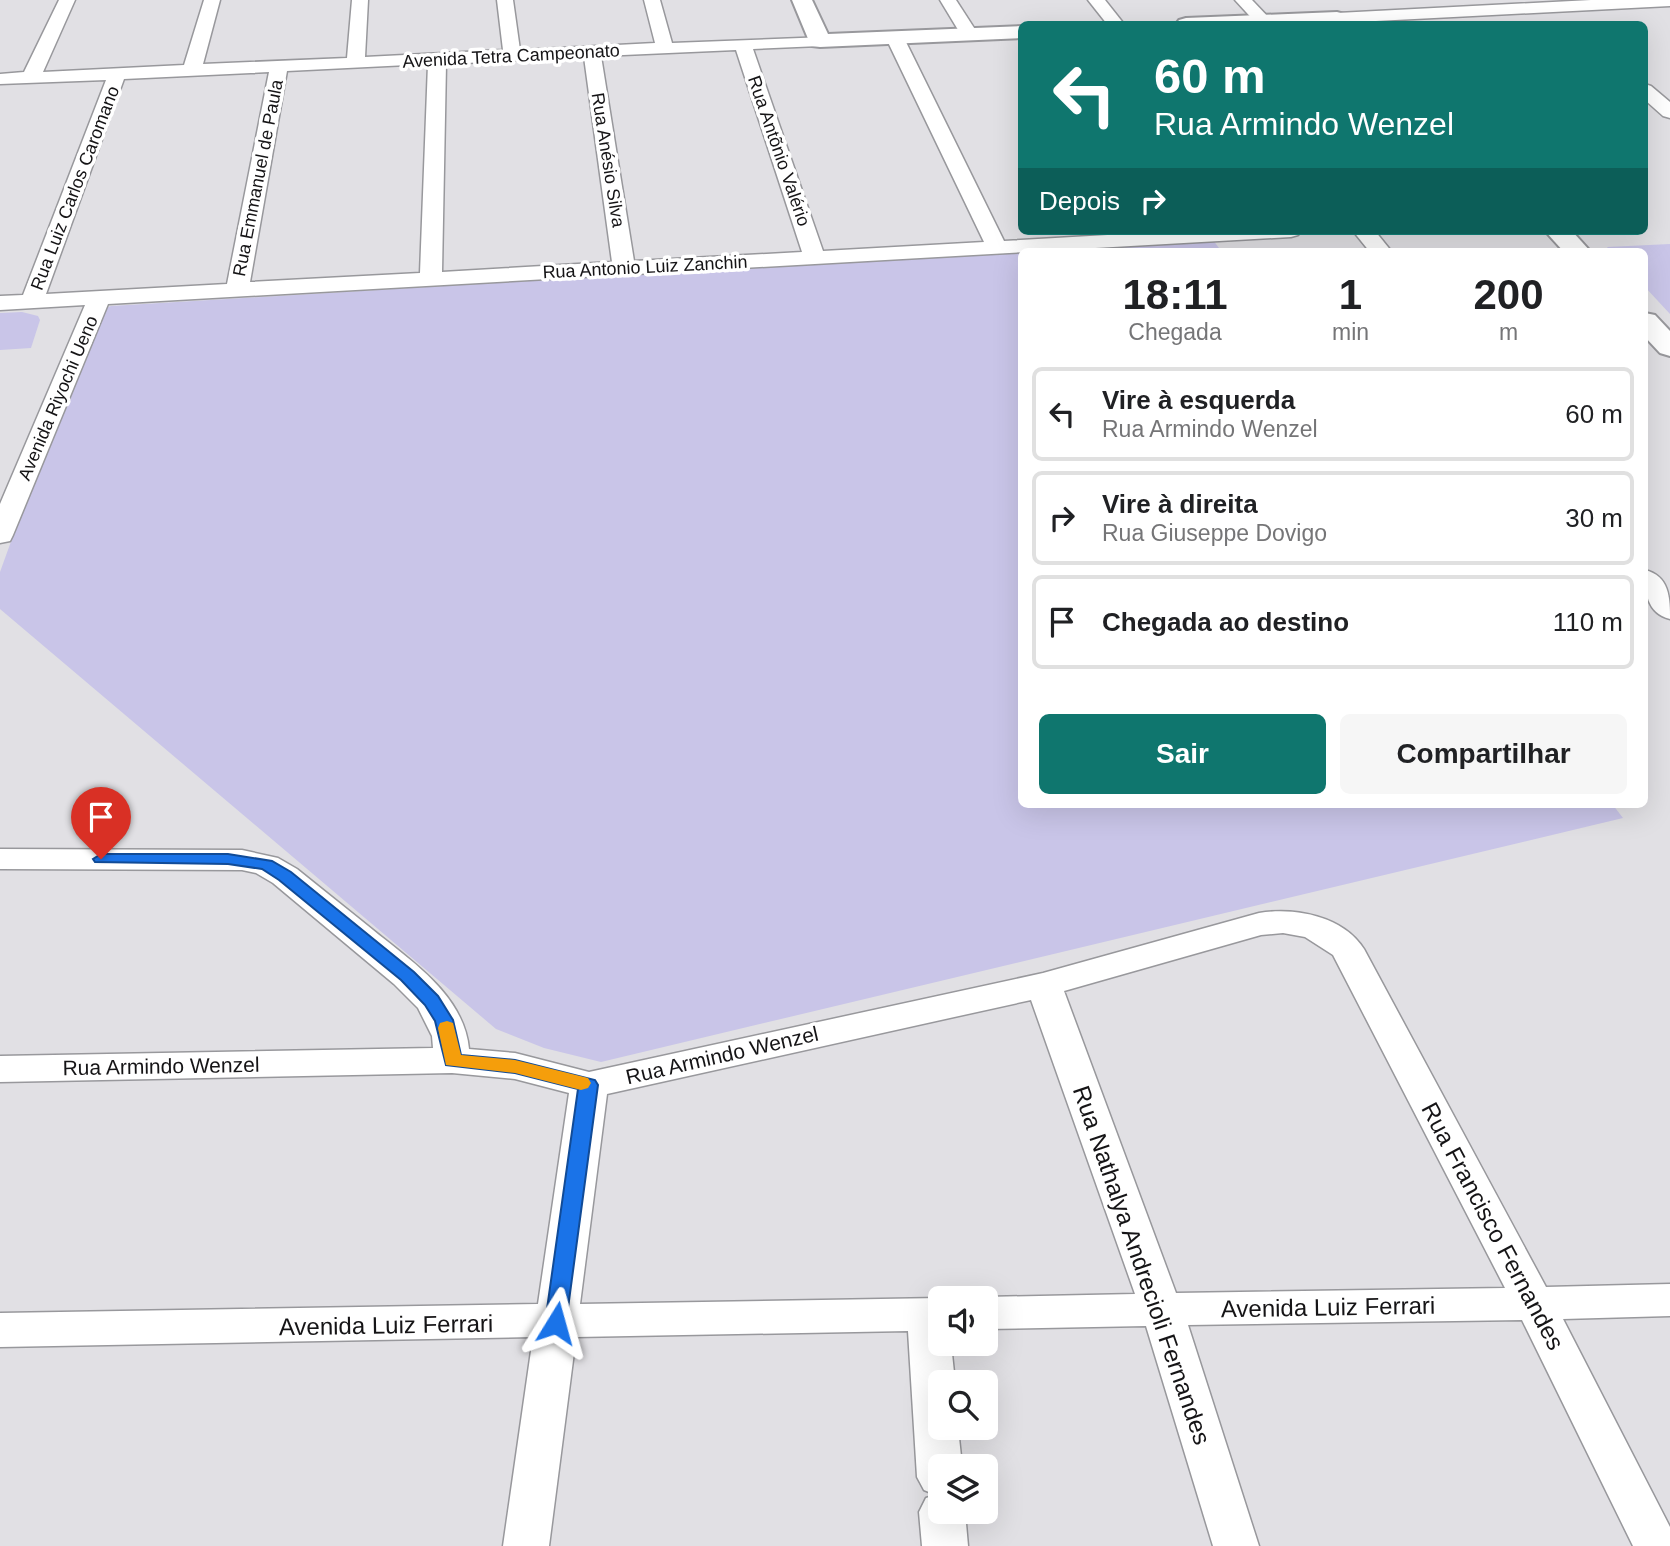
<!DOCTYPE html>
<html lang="pt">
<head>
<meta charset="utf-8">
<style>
  :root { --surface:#fff; --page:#f6f6f6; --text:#202124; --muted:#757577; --line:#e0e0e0; --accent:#0f766e }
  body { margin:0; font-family:Helvetica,sans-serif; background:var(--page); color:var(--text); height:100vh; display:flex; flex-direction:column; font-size:26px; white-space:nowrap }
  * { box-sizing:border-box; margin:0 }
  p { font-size:23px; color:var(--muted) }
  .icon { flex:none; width:38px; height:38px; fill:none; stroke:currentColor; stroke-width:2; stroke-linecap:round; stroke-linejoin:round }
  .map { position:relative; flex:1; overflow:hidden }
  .details { position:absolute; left:1018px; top:248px; width:630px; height:560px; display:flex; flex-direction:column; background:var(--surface); border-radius:10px; box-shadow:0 7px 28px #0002 }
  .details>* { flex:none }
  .hud { position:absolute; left:1018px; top:21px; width:630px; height:214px; border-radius:10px; box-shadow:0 7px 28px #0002; background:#0f766e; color:#fff; overflow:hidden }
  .tools { position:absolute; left:928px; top:1286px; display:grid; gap:14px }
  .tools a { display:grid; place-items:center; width:70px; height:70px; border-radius:10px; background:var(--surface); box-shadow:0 7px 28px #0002; font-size:35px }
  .pin { position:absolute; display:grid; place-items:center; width:60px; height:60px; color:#fff; margin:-72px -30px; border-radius:50% 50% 50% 0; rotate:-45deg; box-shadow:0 0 7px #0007 }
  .pin .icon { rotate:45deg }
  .me { position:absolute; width:77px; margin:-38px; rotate:8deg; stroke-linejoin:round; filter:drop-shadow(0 0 5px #0008) }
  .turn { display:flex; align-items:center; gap:24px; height:147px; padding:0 21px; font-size:32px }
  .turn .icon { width:91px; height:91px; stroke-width:2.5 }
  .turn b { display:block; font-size:49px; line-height:60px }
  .then { display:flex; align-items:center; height:66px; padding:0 21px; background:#0003; gap:14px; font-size:26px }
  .eta { display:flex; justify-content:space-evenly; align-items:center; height:119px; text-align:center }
  .eta b { font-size:42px; font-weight:700; line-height:49px }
  .primary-button { display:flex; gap:14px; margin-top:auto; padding:14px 21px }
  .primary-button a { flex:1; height:80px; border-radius:10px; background:var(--accent); color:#fff; font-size:28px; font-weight:700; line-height:80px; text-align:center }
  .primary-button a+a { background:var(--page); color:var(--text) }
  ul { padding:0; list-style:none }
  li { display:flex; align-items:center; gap:21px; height:94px; margin:0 14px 10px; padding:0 7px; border:4px solid var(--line); border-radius:10px }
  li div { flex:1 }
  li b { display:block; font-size:26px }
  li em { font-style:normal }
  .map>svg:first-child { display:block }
  .green { fill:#c9c5e8 }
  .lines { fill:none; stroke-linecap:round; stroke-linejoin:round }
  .minor-casing { stroke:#98989c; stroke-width:3 }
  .secondary-casing { stroke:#98989c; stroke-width:4 }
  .minor { fill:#fff; fill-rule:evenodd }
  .secondary { fill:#fff; fill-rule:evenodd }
  .route { fill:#1a73e8; stroke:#114b97; stroke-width:2 }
  .slow { fill:#f59e0b }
  .labels { text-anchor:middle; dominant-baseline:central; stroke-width:7; stroke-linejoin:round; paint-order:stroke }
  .far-street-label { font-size:18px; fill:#151416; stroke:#fff }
  .street-label { font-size:21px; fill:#151416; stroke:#fff }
  .near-street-label { font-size:24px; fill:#151416; stroke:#fff }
</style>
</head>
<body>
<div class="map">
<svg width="1670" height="1546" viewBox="0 0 1670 1546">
  <rect width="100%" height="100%" fill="#e1e0e4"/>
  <g class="green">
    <polygon points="1213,240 1222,252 1022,252 1022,805 1613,805 1623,818 601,1062 544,1048 496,1029 0,609 0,572 94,312 111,306"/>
    <polygon points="1670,244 1670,314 1645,287 1645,252 1611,252 1607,247"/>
    <polygon points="22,312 38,316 40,320 31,348 0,350 0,313"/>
  </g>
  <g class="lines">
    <g class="minor-casing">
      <g id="minor">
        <path d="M59,0h16l-32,72 141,-7 20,-65h16l-17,64 144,-6 5,-58h16l-3,57 138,-7 -6,-50h16l7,50 135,-7 -11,-43h16l12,43 154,-6 3,4 -9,5 -67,3 70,202 161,-9 -98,-204 9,-5 9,5 100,203 173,-10h125l-4,4 -7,2 -1183,67 -95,231 -3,6 -10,2v-39l85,-199 -85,5v-14l23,-1 83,-215 -106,4v-10l24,-2zM736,50l66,202 -168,9 -33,-205zM584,57l28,205 -170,10 4,-208zM428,64l-8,209 -170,9 37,-211zM269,72l-42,212 -181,10 78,-215z"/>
        <polygon points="940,0 956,0 978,34 975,38 963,38"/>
        <polygon points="1088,0 1105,0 1124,24 1107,24"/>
        <polygon points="1235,0 1252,0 1271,20 1269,24 1257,24"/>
        <polygon points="1591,0 1670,0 1670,6 1337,23 1329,18 1337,13"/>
        <polygon points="1645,84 1651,86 1670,102 1670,118 1663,116 1645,100"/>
        <polygon points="1353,231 1375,231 1392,252 1370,252"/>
        <path d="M1645,570c24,6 25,27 25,49 -24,-6 -25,-28 -25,-49z"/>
        <path d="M0,849l242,1 36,8 19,11c25,20 51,41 76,61 38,31 91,65 96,119l46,4 74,19 454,-99 216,-60c36,-6 84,3 105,36l182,338 124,-3v32l-107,3 107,208v19h-37l-111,-226 -334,5 71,221h-46l-67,-220 -161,3v-31h-6l6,-1 150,-3 -104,-294 -424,94 -27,210 360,-6h3h-3v46h11l4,38h-15v46h18l4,38h-22v46h25l3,34h-46l-3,-34 7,-14 10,-3 -12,-5 -7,-13 -9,-146 -332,6 -27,209h-46l30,-209 -533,10v-34l538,-9 31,-211 -54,-14 -63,-6 -452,9v-26l433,-8 -1,-12 -14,-28 -24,-24 -121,-101 -17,-10 -14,-3 -242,-1zM1283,933l22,4 28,18 172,333 -329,5 -112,-302 197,-56z"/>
      </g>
    </g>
    <g class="secondary-casing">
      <g id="secondary">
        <polygon points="792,0 812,0 828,34 1022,26 1022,38 820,47 812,46 809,41"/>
        <polygon points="1337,12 1344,14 1354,24 1176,24 1179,20 1186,18"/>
        <polygon points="1545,231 1572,231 1591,252 1564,252"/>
        <polygon points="1645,313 1655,315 1670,331 1670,356 1660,353 1645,337"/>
      </g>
    </g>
    <use href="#minor" class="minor"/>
    <use href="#secondary" class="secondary"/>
  </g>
  <polygon class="route" points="101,854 228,854 272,861 291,872 414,972 438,996 453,1020 461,1055 515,1060 595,1080 598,1085 566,1323 563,1329 556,1331 548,1329 545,1323 578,1089 515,1073 446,1065 435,1021 425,1005 401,980 279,880 262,869 228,864 95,862 93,859"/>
  <polygon class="slow" points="447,1021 453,1023 461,1055 515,1060 588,1078 591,1083 588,1088 581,1090 515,1073 446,1065 438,1028 440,1023"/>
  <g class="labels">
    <g class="far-street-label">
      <text transform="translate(511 56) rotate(-3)">Avenida Tetra Campeonato</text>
      <text transform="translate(779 151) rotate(71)">Rua Antõnio Valério</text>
      <text transform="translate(608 160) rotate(81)">Rua Anésio Silva</text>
      <text transform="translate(258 178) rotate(-79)">Rua Emmanuel de Paula</text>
      <text transform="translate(75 188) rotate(-69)">Rua Luiz Carlos Caromano</text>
      <text transform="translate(645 267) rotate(-3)">Rua Antonio Luiz Zanchin</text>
      <text transform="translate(58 398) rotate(-67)">Avenida Riyochi Ueno</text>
    </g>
    <g class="street-label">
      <text transform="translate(722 1055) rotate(-13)">Rua Armindo Wenzel</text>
      <text transform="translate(161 1066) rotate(-1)">Rua Armindo Wenzel</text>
    </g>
    <g class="near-street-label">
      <text transform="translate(1493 1226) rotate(62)">Rua Francisco Fernandes</text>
      <text transform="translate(1142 1265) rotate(71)">Rua Nathalya Andrecioli Fernandes</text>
      <text transform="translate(1328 1307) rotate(-1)">Avenida Luiz Ferrari</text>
      <text transform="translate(386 1325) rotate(-1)">Avenida Luiz Ferrari</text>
    </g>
  </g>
</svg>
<div class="tools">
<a><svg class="icon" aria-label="sound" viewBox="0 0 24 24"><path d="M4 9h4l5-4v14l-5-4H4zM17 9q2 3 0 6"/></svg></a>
<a><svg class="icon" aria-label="search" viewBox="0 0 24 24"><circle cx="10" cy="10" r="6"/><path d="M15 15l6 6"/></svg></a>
<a><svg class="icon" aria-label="layers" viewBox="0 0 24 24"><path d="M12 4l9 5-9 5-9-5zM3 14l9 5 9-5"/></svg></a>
</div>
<div class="pin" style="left:101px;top:859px;background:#d93025"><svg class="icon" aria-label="arrive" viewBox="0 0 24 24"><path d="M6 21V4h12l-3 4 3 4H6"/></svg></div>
<svg class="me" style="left:556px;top:1323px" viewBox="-20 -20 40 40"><path d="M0-17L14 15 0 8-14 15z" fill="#1a73e8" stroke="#fff" stroke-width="4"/></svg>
<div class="hud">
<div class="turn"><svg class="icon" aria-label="left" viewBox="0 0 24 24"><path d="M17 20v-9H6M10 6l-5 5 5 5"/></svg><div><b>60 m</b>Rua Armindo Wenzel</div></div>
<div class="then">Depois<svg class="icon" aria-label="right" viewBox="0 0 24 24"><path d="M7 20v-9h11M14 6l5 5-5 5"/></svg></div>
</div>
<section class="details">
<div class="eta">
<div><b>18:11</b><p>Chegada</p></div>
<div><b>1</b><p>min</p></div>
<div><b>200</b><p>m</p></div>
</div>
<ul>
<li><svg class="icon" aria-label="left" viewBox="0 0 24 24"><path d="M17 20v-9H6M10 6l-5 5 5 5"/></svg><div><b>Vire à esquerda</b><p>Rua Armindo Wenzel</p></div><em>60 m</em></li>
<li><svg class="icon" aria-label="right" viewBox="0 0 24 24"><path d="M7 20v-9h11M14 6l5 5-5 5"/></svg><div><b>Vire à direita</b><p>Rua Giuseppe Dovigo</p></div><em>30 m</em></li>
<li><svg class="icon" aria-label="arrive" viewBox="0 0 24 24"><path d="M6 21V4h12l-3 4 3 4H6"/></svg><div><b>Chegada ao destino</b></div><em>110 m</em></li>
</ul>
<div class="primary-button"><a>Sair</a><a>Compartilhar</a></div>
</section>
</div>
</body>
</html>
